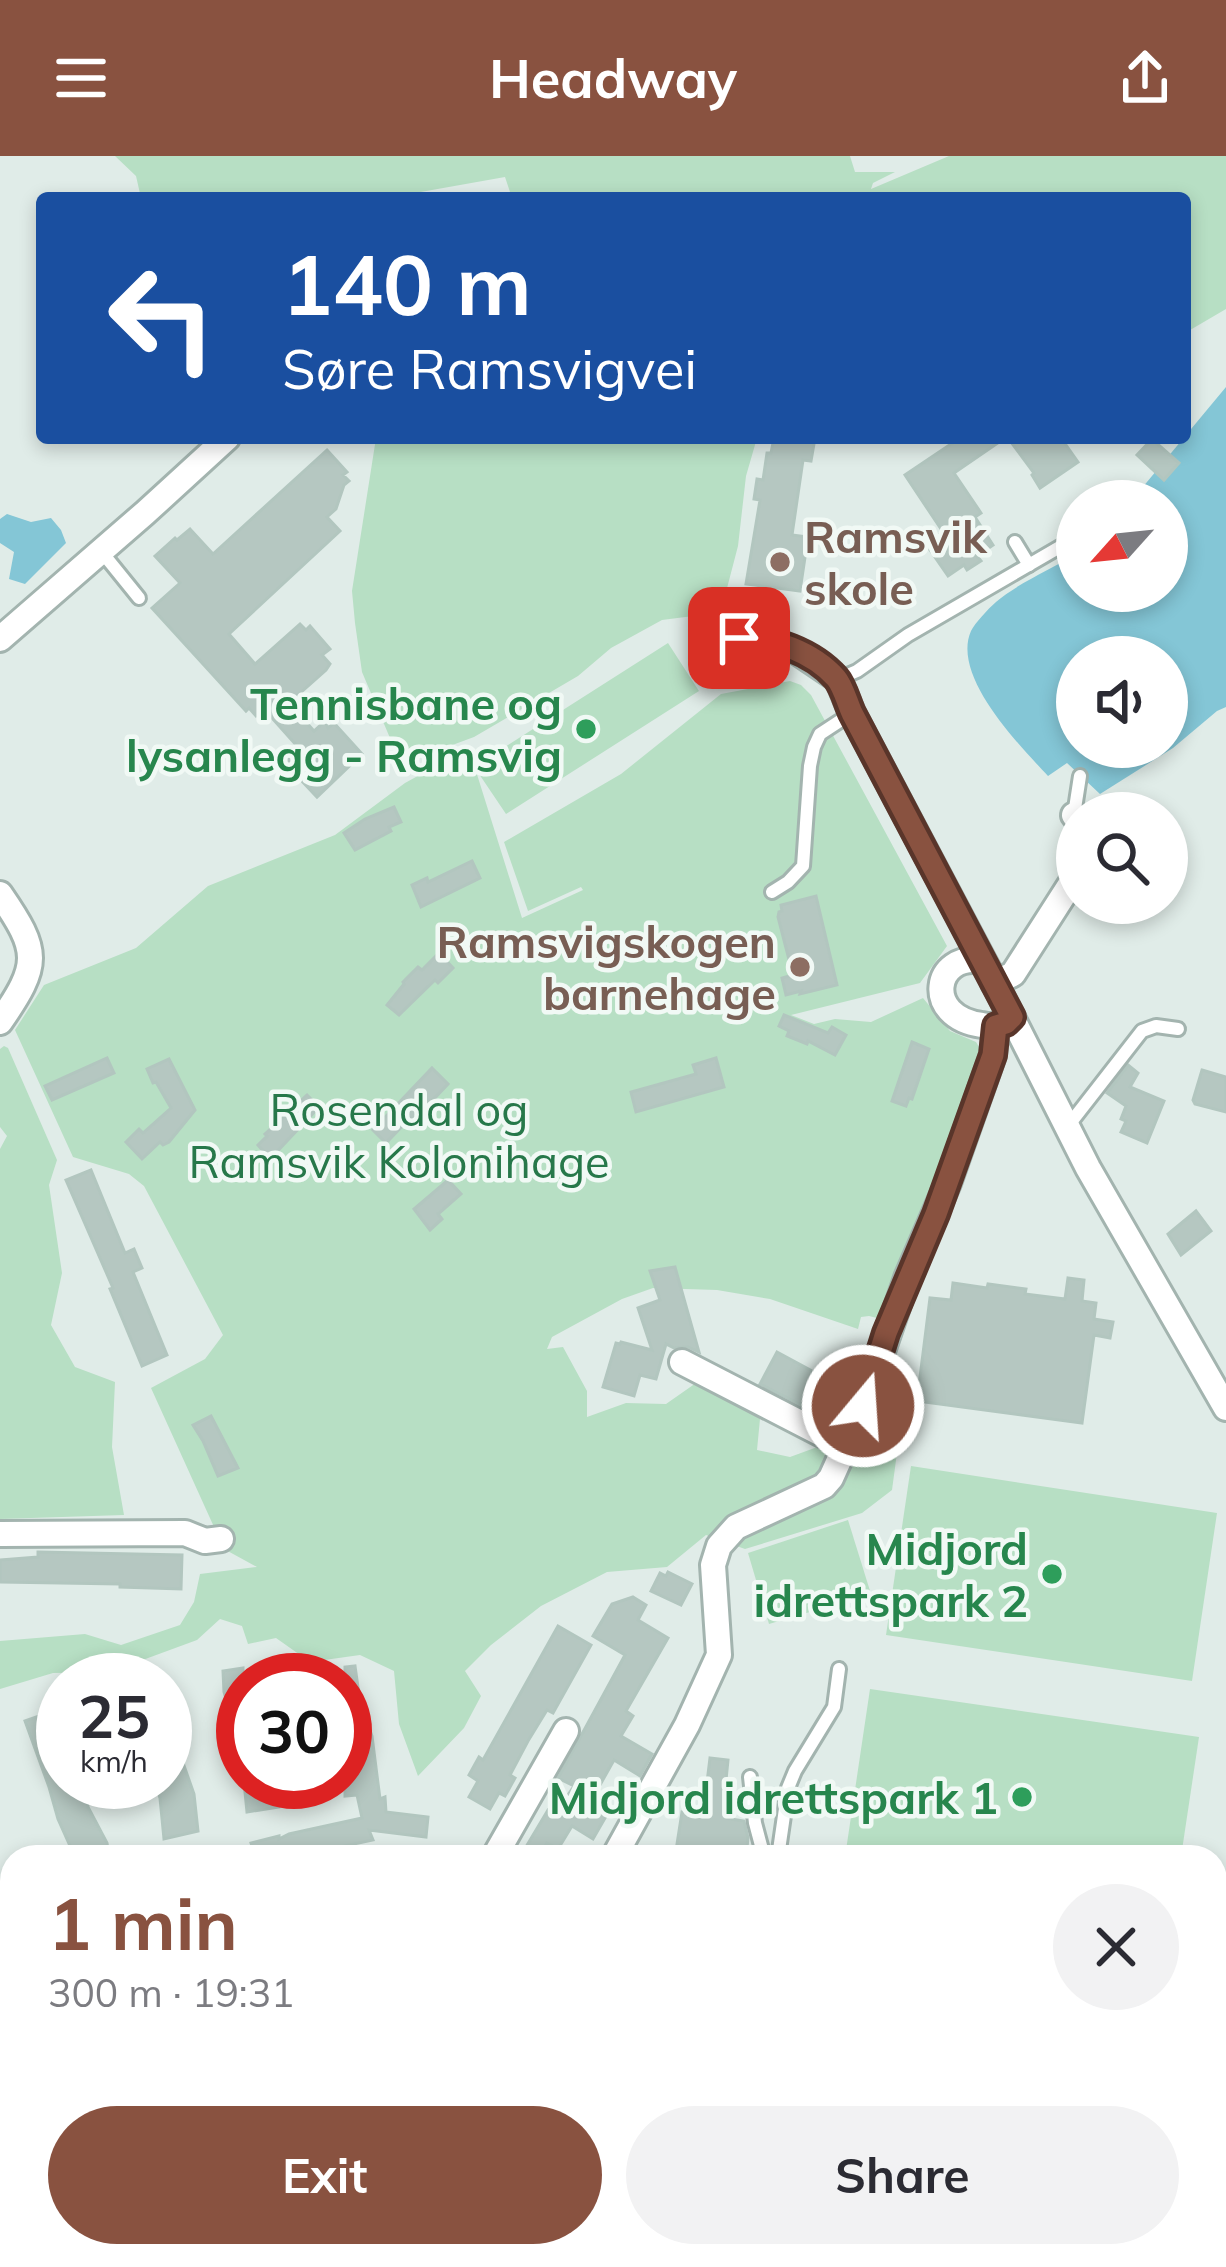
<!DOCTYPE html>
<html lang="en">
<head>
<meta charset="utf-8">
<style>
  :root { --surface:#fff; --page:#f2f2f3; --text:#2b2b33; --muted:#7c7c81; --accent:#895240 }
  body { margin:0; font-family:Mulish,sans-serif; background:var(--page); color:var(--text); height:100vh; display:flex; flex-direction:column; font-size:45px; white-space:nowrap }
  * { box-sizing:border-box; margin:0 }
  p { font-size:39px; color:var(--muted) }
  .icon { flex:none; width:66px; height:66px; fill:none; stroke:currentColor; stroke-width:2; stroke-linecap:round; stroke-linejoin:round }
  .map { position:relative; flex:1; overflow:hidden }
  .details { position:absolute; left:0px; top:1689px; width:1227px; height:423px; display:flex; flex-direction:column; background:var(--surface); border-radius:36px 36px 0 0; box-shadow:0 6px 18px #0003 }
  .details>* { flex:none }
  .top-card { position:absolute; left:36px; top:36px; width:1155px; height:252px; border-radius:12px; box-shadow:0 6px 18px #0003; background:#1a4fa0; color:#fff; overflow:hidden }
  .needle { width:78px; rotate:243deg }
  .tools { position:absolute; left:1056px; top:324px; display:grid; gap:24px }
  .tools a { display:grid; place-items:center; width:132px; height:132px; border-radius:50%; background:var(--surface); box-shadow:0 6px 18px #0003; font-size:60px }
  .speed { position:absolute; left:36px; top:1497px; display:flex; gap:24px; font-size:60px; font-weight:700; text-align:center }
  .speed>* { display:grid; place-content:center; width:156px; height:156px; border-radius:50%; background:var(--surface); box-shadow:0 6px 18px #0003; line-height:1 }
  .speed small { font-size:30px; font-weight:400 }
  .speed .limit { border:18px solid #d22; background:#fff; color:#111 }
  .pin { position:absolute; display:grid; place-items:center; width:102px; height:102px; color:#fff; margin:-51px; border-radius:24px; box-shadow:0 6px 18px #0006 }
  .me { position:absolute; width:132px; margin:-66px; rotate:18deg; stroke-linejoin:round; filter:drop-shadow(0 0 9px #0008) }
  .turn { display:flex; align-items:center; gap:42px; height:252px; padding:0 48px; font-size:54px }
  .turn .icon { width:156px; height:156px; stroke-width:2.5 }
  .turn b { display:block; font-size:84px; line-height:102px }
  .round { display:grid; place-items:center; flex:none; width:126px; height:126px; border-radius:63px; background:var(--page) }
  .head { display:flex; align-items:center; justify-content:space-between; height:204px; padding:0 48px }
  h1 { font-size:72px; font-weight:700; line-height:90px; color:var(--accent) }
  .primary-button { display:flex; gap:24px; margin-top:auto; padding:24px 48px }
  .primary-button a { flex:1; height:138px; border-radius:72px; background:var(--accent); color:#fff; font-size:48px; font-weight:700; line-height:138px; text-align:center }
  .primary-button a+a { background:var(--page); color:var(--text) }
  header { display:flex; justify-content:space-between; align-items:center; height:156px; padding:0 48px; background:var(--accent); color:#fff; font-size:54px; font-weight:700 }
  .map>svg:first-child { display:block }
  .green { fill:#b7dfc4 }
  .water { fill:#84c6d6; fill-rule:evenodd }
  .building { fill:#b5c7c1; stroke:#b2c6bf; stroke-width:3 }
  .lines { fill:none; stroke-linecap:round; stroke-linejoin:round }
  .lane-casing { stroke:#a3b4af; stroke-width:18 }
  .street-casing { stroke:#a3b4af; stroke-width:30 }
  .secondary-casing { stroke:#9eb9b1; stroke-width:39 }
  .lane { stroke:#fff; stroke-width:12 }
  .street { stroke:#fff; stroke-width:24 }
  .secondary { stroke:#fff; stroke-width:33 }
  .route-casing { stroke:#59352a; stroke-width:30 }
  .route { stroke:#895240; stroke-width:21 }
  .education-dot { fill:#8d6e63; stroke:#f1f9f5; stroke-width:4.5 }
  .leisure-dot { fill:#2e9e5b; stroke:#f1f9f5; stroke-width:4.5 }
  .labels { text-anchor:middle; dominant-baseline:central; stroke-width:9; stroke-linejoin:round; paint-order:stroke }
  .education-label { font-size:45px; font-weight:bold; fill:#785e54; stroke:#f1f9f5; text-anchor:start }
  .leisure-label { font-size:45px; font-weight:bold; fill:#27864d; stroke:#f1f9f5; text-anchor:end }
  .park-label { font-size:45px; fill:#27784a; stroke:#f1f9f5 }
</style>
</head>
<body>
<header><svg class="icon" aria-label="menu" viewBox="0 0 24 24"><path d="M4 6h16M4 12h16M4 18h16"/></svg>Headway<svg class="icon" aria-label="share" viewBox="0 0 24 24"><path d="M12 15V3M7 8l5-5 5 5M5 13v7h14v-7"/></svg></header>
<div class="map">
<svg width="1226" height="2111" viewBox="0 0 1226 2111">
  <rect width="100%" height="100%" fill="#e0ece8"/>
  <g class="green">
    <polygon points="115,0 850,0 855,16 895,16 873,27 871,33 949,0 1226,0 1226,153 1185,177 1185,42 512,42 505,21 387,42 141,42 136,20"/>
    <polygon points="376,282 757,282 746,320 738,390 726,436 701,459 662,464 611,492 578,520 474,581 420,601 390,582 362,516 355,467 352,435"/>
    <polygon points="668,487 699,535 506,658 475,612 522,762 583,734 581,731 528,755 504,686 621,618 721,538 790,525 801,529 811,539 947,790 920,827 791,859 814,868 835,863 871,866 923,842 950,875 976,886 984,899 881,1163 869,1160 861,1161 858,1173 770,1143 717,1134 653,1132 622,1143 552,1181 547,1193 563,1191 587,1235 587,1261 626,1247 666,1248 696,1227 749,1251 760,1263 757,1294 790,1301 883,1267 901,1267 892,1334 862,1357 745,1393 706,1379 667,1411 607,1416 541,1450 491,1489 465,1515 481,1540 464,1572 418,1620 399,1568 394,1515 360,1499 310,1506 276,1482 248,1488 242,1470 220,1463 197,1484 110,1516 53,1517 0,1533 0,1485 85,1478 121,1489 180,1469 194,1446 200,1418 257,1411 224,1393 151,1232 205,1203 223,1179 144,1030 129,1018 73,1001 15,874 44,829 136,792 208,730 335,679 405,627 465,594 475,610"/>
    <polygon points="4,890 8,892 57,1004 49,1029 62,1117 51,1169 75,1211 115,1226 112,1291 124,1359 0,1363 0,993 7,980 0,971 0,893"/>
    <polygon points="911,1310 1217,1357 1192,1525 886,1479"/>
    <polygon points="848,1364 871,1438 769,1468 748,1397"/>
    <polygon points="870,1533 1199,1581 1181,1701 845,1701"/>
  </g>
  <g class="water">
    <path d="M1226,231v320l-9,4 -44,37 -73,46 -33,-31 -19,13c-28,-30 -97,-100 -77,-145 4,-8 17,-22 25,-29 19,-17 57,-34 81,-48v37h90v-90l-35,-1zM1077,501h90v90h-90z"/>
    <polygon points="7,358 31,366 51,362 61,374 66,387 25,428 9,423 14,396 0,387 0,363"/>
  </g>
  <g class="building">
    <polygon points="774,282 815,282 811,305 803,304 792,379 808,381 800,435 746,428 760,344 754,343 757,323 763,324 767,297 771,297"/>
    <polygon points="960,282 1005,282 954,317 981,357 975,361 993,389 977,400 981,405 967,414 964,409 948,420 926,388 943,376 905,319"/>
    <polygon points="1008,282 1061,282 1078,306 1040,332 1032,319 1034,317"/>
    <polygon points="1152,283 1179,307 1164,324 1137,299"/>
    <polygon points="327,294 347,316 343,319 349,325 344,329 336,353 327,361 340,375 229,478 255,508 300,468 306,474 310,470 330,493 322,499 330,508 326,514 289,547 314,575 325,565 328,572 334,567 362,598 317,641 282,604 297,590 264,553 256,560 249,552 246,555 152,452 180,427 155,400 175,382 177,384 190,373 213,398"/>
    <polygon points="394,651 401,666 389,671 391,675 355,694 344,677 365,663"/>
    <polygon points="472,705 480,722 421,751 412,729 427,722 428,726"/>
    <polygon points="816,740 837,829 800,838 801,835 786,839 782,822 793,819 778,761 779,756 782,755 781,749"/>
    <polygon points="439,797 453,812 438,827 435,824 399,859 387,849 404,828 403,826 418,811 422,814"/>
    <polygon points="784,859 828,877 832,871 846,879 835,899 808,885 807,888 787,880 789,875 779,870"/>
    <polygon points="912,886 929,893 912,943 909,942 906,950 892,945"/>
    <polygon points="107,902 114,917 52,944 45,930"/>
    <polygon points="716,902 724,931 636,956 631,936 696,918 693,909"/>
    <polygon points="169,903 195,954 169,986 163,989 160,986 142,1003 126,986 139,973 143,977 171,952 156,926 153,927 147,913"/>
    <polygon points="1128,909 1138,917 1130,931 1164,945 1147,987 1121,976 1126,965 1121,963 1126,950 1107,937"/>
    <polygon points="432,912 448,928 413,965 410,962 386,987 373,974"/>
    <polygon points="1202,914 1226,921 1226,956 1195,948 1193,944"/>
    <polygon points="307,939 319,951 270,1003 258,989 267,980 265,978"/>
    <polygon points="91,1014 125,1097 134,1093 142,1112 133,1116 167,1199 142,1210 110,1133 113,1132 66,1024"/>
    <polygon points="448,1024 461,1038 438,1058 442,1063 430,1074 414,1053"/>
    <polygon points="1196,1055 1211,1075 1181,1099 1168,1078"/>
    <polygon points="675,1111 699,1196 688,1191 674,1192 666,1188 656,1223 640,1219 634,1240 603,1231 616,1187 620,1188 621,1186 652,1194 638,1152 660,1144 650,1115"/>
    <polygon points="1068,1122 1084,1124 1082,1145 1096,1147 1094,1163 1113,1166 1110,1182 1094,1179 1082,1267 917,1245 930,1142 951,1144 953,1127 987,1132 988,1128 1026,1133 1025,1138 1065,1143"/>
    <polygon points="777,1196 829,1224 813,1255 760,1228"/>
    <polygon points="211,1260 238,1312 218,1320 203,1285 193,1269"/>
    <polygon points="38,1396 182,1399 181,1433 120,1431 120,1428 0,1426 0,1404 38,1401"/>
    <polygon points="668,1416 692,1428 681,1449 651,1435 660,1417 666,1420"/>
    <polygon points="633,1441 646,1449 638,1464 668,1482 626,1555 633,1560 621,1580 652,1598 640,1620 614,1604 591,1645 609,1655 593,1683 572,1670 558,1693 547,1687 538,1701 520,1701 548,1654 555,1658 574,1630 558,1622 625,1499 593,1480 612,1448"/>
    <polygon points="558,1470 591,1489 553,1557 547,1554 528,1585 510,1619 515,1622 505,1640 499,1637 490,1653 469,1641 478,1625 469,1619 479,1601 483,1604"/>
    <polygon points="355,1510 363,1567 367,1566 372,1580 380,1643 385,1641 386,1656 428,1661 426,1681 369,1674 373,1684 335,1692 318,1701 243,1701 254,1696 251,1687 279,1680 279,1683 289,1678 362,1662 357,1639 345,1640 345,1511"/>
    <polygon points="243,1512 243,1584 239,1585 224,1536 223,1515"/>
    <polygon points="56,1554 63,1568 63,1626 84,1626 88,1651 107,1687 109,1701 75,1701 58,1663 49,1631 25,1565"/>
    <polygon points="176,1556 182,1604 194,1638 198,1675 164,1683 160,1642 154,1626 165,1626 165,1557"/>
    <polygon points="710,1602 728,1604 726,1624 730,1624 725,1662 744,1665 748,1682 746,1701 675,1701 682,1656 703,1659"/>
    <polygon points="244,1626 279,1626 279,1651 247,1656"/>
  </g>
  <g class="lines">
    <g class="lane-casing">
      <g id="lane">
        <polyline points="1015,386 1029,409"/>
        <polyline points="101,395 139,442"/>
        <polyline points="838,523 857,515 908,479 1077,381"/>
        <polyline points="1074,659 1080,620"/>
        <polyline points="772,736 788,726 803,710 810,610 814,591 820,578 852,557"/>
        <polyline points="1068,970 1142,875 1156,870 1178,873"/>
        <polyline points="750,1621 755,1667 764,1701"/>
        <polyline points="778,1701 788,1632 795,1615 834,1551 839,1513"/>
        <polyline points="1011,2111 1015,2100"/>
      </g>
    </g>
    <g class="street-casing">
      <g id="street">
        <polyline points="0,483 145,357 227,282"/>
        <polyline points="705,502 739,482 755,482 774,486 798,496 838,523 852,557 988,814 1088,1012 1226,1252"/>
        <polyline points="1074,659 1077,663"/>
        <path d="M0,738c40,58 40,70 0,128"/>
        <path d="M982,805c-48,-9 -60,56 0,64 11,2 17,2 27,-6"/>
        <polyline points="994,827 1013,818 1077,718"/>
        <polyline points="682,1206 845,1290"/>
        <polyline points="0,1378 185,1377 205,1385 221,1383"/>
        <polyline points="500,1701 496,1698 566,1575"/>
        <polyline points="614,1701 687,1569 719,1499 713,1409 719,1390 736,1371 824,1330 831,1322 863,1251 907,1122 948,1027 993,899 996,870"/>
        <polyline points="0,1839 12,1835"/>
        <polyline points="1215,1859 1226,1858"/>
        <polyline points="460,2100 464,2111"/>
        <polyline points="599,2111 599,2100"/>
        <polyline points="784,2111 790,2100"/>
      </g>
    </g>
    <g class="secondary-casing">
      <g id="secondary">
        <polyline points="1215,2011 1226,2009"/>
        <polyline points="1181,2100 1186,2111"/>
        <polyline points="100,2111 133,2100"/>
      </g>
    </g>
    <use href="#lane" class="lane"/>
    <use href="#street" class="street"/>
    <use href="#secondary" class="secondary"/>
  </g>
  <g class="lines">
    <g class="route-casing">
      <path id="route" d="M739,482c33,-1 74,14 97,40 7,8 11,24 16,35l160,304 -6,6 -10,3 -3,29 -57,159 -50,119 -23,73"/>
    </g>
    <use href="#route" class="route"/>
  </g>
  <g class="education-dot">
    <circle cx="780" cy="406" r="12"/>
    <circle cx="800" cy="811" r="12"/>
  </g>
  <g class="leisure-dot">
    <circle cx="586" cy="573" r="12"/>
    <circle cx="1052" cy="1418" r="12"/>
    <circle cx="1022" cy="1641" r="12"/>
  </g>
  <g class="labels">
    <g class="education-label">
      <text x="804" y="380">Ramsvik<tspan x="804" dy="52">skole</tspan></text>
      <text x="776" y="785" text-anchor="end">Ramsvigskogen<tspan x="776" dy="52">barnehage</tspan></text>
    </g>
    <g class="leisure-label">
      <text x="562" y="547">Tennisbane og<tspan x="562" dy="52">lysanlegg - Ramsvig</tspan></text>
      <text x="1028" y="1392">Midjord<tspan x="1028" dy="52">idrettspark 2</tspan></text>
      <text x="998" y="1641">Midjord idrettspark 1</text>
    </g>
    <g class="park-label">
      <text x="399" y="953">Rosendal og<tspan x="399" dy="52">Ramsvik Kolonihage</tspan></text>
    </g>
  </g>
</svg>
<div class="tools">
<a><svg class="needle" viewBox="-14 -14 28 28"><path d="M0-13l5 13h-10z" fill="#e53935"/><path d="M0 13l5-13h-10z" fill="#7c7c81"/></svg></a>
<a><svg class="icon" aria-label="sound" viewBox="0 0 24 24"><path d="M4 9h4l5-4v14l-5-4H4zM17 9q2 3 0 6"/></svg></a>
<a><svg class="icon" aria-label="search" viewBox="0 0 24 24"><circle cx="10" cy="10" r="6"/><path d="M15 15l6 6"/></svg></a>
</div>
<div class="speed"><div>25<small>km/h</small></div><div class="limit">30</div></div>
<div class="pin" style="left:739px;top:482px;background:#d93025"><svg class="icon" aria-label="arrive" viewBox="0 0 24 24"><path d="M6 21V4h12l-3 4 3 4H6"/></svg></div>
<svg class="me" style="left:863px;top:1250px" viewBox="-20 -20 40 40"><circle r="17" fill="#895240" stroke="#fff" stroke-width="3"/><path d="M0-11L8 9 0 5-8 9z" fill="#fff"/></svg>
<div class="top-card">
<div class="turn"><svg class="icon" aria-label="left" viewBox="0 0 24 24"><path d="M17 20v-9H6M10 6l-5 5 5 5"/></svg><div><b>140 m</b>Søre Ramsvigvei</div></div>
</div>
<section class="details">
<div class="head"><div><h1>1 min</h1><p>300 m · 19:31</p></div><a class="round"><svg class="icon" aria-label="close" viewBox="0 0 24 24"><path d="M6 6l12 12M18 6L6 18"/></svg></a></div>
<div class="primary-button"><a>Exit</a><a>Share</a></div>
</section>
</div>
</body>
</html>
